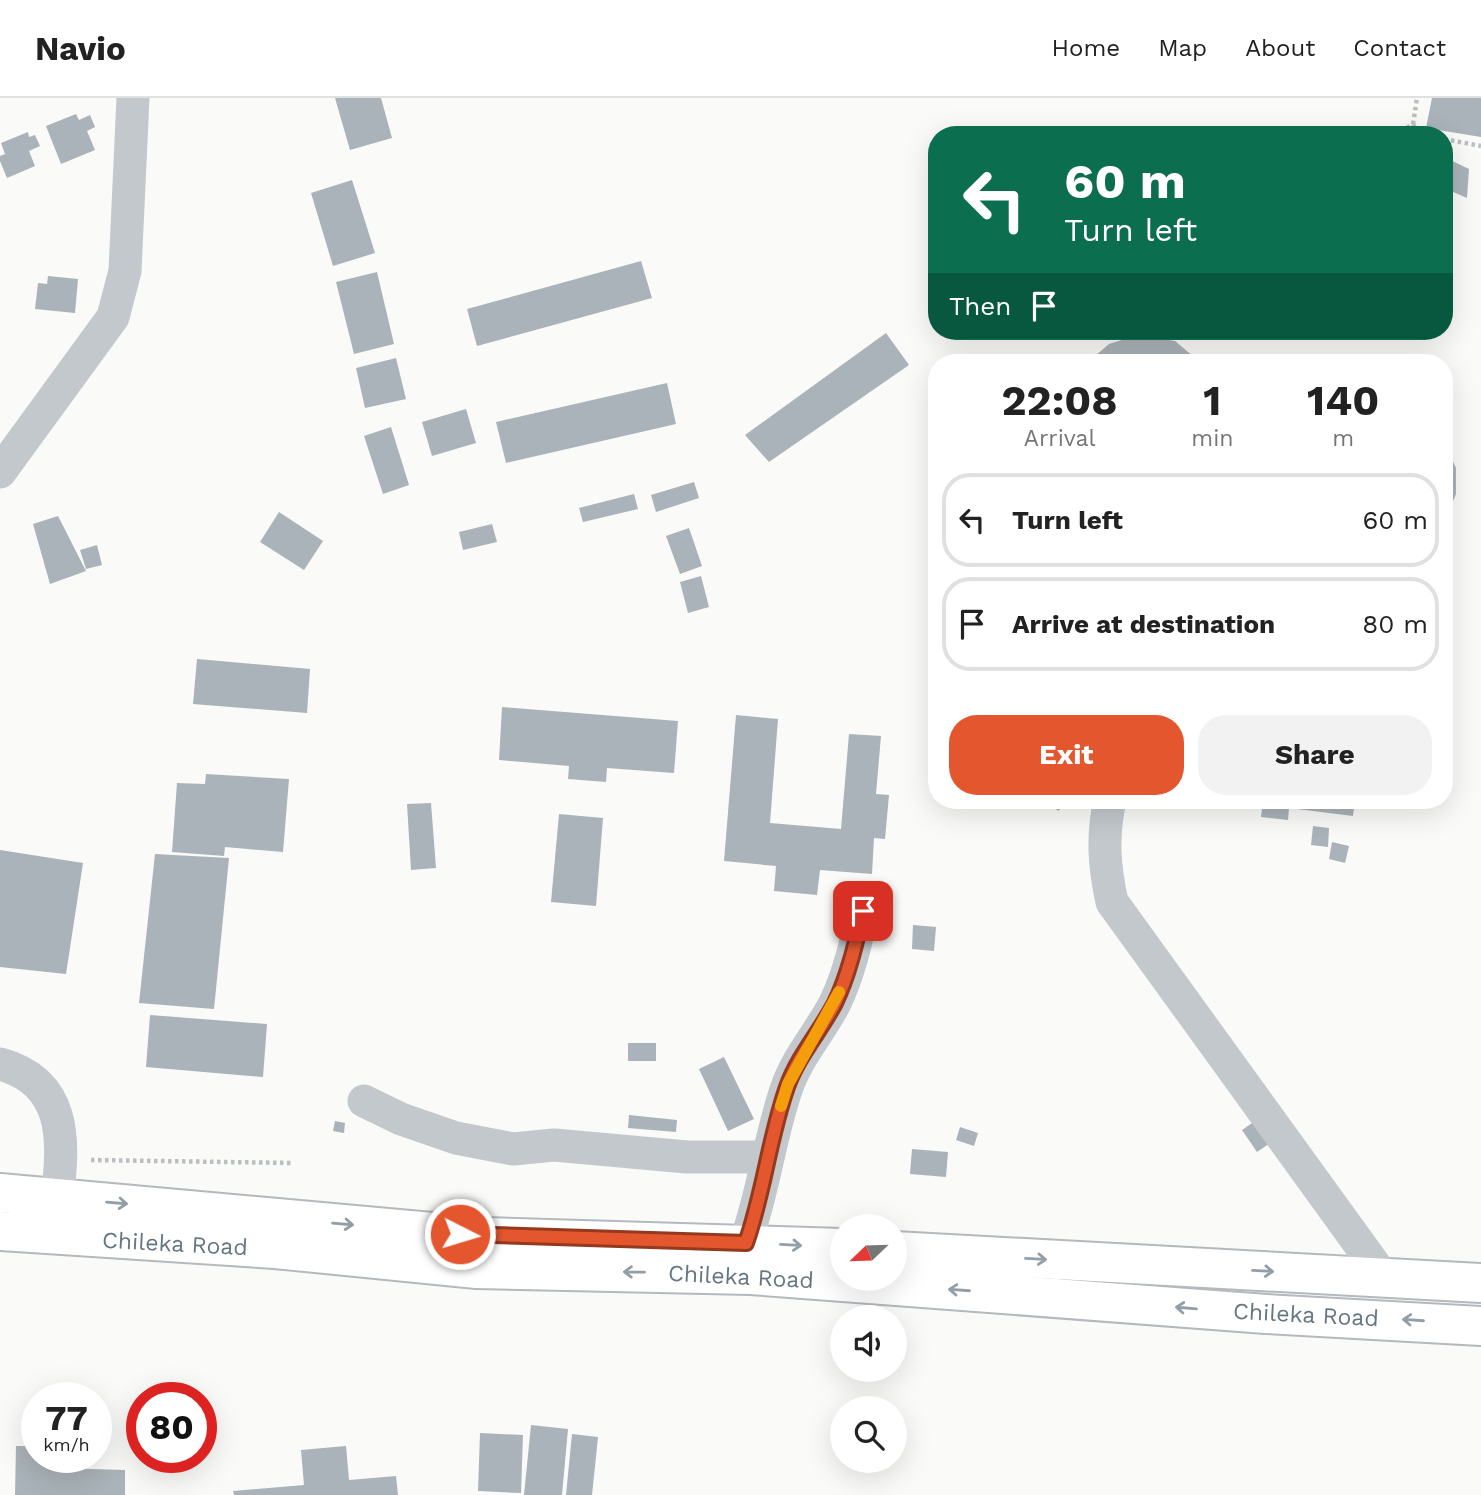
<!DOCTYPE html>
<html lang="en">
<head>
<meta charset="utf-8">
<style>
  :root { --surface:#fff; --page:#f2f2f2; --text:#222; --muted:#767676; --line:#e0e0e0; --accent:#e4572e }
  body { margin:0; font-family:"Work Sans",sans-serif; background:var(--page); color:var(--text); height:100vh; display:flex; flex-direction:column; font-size:26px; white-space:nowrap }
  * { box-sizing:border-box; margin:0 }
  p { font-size:23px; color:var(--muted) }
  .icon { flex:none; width:38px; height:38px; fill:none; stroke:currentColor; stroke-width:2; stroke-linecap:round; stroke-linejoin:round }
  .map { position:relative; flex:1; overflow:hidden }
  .panel { position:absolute; left:928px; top:256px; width:525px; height:455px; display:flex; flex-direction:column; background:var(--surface); border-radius:28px; box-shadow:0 7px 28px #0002 }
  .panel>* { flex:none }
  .top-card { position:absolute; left:928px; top:28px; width:525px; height:214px; border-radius:28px; box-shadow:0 7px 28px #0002; background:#0b6e4f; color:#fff; overflow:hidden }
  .needle { width:46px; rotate:247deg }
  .buttons { position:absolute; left:830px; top:1116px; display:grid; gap:14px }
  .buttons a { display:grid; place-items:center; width:77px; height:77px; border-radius:50%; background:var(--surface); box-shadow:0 7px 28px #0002; font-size:35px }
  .speed { position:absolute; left:21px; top:1284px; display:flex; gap:14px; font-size:35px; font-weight:700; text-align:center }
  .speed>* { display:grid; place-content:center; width:91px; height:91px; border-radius:50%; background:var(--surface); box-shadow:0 7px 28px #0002; line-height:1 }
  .speed small { font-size:18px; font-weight:400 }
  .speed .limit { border:10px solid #d22; background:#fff; color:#111 }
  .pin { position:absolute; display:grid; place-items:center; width:60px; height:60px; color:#fff; margin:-30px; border-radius:14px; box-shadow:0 4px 10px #0006 }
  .me { position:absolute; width:77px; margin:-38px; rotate:95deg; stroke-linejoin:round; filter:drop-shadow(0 0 5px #0008) }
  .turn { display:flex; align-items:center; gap:24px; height:147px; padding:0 21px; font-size:32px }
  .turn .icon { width:91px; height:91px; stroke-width:2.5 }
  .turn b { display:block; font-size:49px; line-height:60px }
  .then { display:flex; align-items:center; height:66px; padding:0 21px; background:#0003; gap:14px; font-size:26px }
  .eta { display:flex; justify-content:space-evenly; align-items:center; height:119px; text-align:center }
  .eta b { font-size:42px; font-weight:700; line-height:49px }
  .action { display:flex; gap:14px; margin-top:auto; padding:14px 21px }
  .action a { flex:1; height:80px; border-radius:28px; background:var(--accent); color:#fff; font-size:28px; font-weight:700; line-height:80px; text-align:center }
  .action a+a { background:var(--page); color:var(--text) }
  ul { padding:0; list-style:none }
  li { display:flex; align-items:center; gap:21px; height:94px; margin:0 14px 10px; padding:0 7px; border:4px solid var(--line); border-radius:28px }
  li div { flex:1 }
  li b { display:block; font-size:26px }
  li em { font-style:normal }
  header { display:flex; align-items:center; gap:42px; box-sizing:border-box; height:98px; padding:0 35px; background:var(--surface); border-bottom:2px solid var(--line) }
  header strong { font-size:33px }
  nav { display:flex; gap:38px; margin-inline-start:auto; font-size:24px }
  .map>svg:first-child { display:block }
  .building { fill:#aab3b9 }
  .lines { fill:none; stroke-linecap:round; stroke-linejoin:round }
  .highway-casing { stroke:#b4b9bd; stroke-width:42 }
  .path { stroke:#bbbfc2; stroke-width:4.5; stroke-dasharray:3.5 3.5; stroke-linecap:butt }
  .minor { stroke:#c3c8cc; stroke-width:33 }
  .highway { stroke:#fff; stroke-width:38 }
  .oneway { stroke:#939fa8 }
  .route-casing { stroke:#94391e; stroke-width:18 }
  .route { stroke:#e4572e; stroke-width:12 }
  .slow { stroke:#f59e0b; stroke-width:12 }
  .labels { text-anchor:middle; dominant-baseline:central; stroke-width:7; stroke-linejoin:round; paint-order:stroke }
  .street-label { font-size:23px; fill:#657683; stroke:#fff }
</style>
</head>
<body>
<header>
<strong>Navio</strong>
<nav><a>Home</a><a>Map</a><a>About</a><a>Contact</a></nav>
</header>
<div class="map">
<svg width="1481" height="1397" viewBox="0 0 1481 1397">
  <rect width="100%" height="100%" fill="#fafaf8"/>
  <g class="building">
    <polygon points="335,0 381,0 392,40 350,52"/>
    <polygon points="1432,0 1481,0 1481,39 1426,30"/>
    <polygon points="76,16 79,22 90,17 95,29 87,33 95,52 61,66 46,28"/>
    <polygon points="28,34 29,39 35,37 40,48 29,53 35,68 7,80 0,63 0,58 5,56 1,45"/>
    <polygon points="1444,59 1469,71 1467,100 1444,90"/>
    <polygon points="352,82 375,155 333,168 311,95"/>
    <polygon points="641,163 652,200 477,248 467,211"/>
    <polygon points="377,174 394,246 354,256 336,184"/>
    <polygon points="48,178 78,181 75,215 35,211 38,185 47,186"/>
    <polygon points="886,235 909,267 769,364 745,337"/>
    <polygon points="1138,237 1175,243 1200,264 1088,264 1109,246"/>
    <polygon points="396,260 406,301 365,310 356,270"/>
    <polygon points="667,285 676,326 506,365 496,324"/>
    <polygon points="466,311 476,345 432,358 422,324"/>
    <polygon points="391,329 409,387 383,396 364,338"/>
    <polygon points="1444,344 1456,370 1456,396 1444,424"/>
    <polygon points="694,384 699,400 656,414 651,397"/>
    <polygon points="634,396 638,411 583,424 579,410"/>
    <polygon points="279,414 323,443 304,472 260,444"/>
    <polygon points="58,418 86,473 50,486 33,426"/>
    <polygon points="492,426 497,444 463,452 459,434"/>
    <polygon points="689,430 702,468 680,476 666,438"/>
    <polygon points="97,447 102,467 86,471 80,452"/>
    <polygon points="701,478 709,509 688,515 680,484"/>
    <polygon points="197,561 310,571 307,615 193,606"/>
    <polygon points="502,609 678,623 674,675 607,670 606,684 568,681 569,668 499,662"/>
    <polygon points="736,617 778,621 770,725 841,731 849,636 881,638 876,696 889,697 885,741 874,740 872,776 820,772 817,797 774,793 776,768 724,763"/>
    <polygon points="206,676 289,681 283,754 225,749 224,758 172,754 177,685 205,686"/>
    <polygon points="1047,702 1071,702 1058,713"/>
    <polygon points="1263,702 1355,702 1353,718 1289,710 1288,722 1261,719"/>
    <polygon points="431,705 436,770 411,772 407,706"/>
    <polygon points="559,716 603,720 596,808 551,804"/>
    <polygon points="1313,728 1329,730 1328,749 1311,747"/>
    <polygon points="1332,744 1349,748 1345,765 1329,761"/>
    <polygon points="0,752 83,765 66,876 0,869"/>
    <polygon points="155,756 229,760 214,911 139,905"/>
    <polygon points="913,827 936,829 934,853 912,851"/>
    <polygon points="150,917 267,926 263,979 146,969"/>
    <rect x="628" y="945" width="28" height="18"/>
    <polygon points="724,959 754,1021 728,1033 699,971"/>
    <polygon points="629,1017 677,1022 676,1034 628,1030"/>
    <polygon points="1258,1021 1273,1043 1257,1054 1242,1032"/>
    <polygon points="335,1023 345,1025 344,1035 333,1033"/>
    <polygon points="960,1029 978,1035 974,1048 956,1042"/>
    <polygon points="912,1051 948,1054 946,1079 910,1076"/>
    <polygon points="531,1327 568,1331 562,1397 524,1397"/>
    <polygon points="480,1335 523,1337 521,1395 478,1393"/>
    <polygon points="572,1336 598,1339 592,1397 566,1397"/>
    <polygon points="16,1348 37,1348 37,1360 58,1360 58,1370 125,1372 125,1397 15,1397"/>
    <polygon points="346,1348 349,1382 396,1378 398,1397 234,1397 233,1393 304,1387 301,1352"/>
  </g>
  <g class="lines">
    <g class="highway-casing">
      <g id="highway">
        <polyline points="0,1095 487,1139 842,1150"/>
        <polyline points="0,1133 275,1151 477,1171 751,1177 1266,1216 1481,1228"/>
        <polyline points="894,1153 1481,1185"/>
      </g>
    </g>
    <g class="path">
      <polyline points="1413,26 1419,37"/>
      <polyline points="1395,37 1413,26 1417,0"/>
      <polyline points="1444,41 1481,48"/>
      <polyline points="91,1062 293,1065"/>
    </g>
    <g class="minor">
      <polyline points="0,374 113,219 125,173 133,0"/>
      <path d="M1110,702c-8,35 -6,66 2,102l272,376"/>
      <path d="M0,966c66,18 65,76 57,133"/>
      <polyline points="364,1003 401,1021 456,1040 513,1051 554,1047 687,1059 768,1059"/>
      <path d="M745,1145c19,-51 24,-105 42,-156 11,-31 33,-55 48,-84 14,-29 21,-61 28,-92"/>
    </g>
    <use href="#highway" class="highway"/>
  </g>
  <defs><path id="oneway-shaft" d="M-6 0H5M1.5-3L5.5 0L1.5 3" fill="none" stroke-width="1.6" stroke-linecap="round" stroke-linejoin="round" transform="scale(1.75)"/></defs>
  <g class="oneway">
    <use href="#oneway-shaft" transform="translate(117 1105) rotate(5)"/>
    <use href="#oneway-shaft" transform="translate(343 1126) rotate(5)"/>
    <use href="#oneway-shaft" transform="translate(791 1147) rotate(3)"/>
    <use href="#oneway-shaft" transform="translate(1036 1161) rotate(3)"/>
    <use href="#oneway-shaft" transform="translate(1263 1173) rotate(3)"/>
    <use href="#oneway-shaft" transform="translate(634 1174) rotate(-179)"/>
    <use href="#oneway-shaft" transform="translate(959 1192) rotate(-176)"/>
    <use href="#oneway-shaft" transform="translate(1186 1210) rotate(-175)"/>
    <use href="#oneway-shaft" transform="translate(1413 1222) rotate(-176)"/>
  </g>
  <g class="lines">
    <g class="route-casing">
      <path id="route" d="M460,1136l286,9c18,-51 23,-105 41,-156 11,-31 33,-55 48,-84 14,-29 21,-61 28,-92"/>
    </g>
    <use href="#route" class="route"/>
    <polyline class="slow" points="781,1008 788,986 839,894"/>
  </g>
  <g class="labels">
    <g class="street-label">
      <text transform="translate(175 1146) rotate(3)">Chileka Road</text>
      <text transform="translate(741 1179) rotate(3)">Chileka Road</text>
      <text transform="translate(1306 1217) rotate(3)">Chileka Road</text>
    </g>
  </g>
</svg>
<div class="buttons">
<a><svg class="needle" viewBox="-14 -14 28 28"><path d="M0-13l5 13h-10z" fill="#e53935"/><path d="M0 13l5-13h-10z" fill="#767676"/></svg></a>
<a><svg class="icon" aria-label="sound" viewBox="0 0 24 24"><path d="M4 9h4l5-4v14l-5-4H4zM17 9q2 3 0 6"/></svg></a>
<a><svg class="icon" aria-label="search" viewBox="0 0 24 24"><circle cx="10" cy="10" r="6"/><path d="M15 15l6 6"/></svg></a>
</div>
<div class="speed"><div>77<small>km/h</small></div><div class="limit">80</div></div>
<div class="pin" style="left:863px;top:813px;background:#d93025"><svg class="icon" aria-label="arrive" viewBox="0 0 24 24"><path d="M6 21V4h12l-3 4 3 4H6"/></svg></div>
<svg class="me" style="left:460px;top:1136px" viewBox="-20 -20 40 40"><circle r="17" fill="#e4572e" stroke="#fff" stroke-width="3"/><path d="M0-11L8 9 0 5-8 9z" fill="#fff"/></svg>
<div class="top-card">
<div class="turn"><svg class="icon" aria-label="left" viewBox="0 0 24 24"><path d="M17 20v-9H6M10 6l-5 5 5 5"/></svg><div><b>60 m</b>Turn left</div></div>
<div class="then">Then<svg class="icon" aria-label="arrive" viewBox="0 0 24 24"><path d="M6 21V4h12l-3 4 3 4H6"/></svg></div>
</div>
<section class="panel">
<div class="eta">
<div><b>22:08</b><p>Arrival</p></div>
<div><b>1</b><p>min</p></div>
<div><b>140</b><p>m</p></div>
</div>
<ul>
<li><svg class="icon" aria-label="left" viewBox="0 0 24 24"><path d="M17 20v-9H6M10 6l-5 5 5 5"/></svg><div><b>Turn left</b></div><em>60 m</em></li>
<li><svg class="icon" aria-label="arrive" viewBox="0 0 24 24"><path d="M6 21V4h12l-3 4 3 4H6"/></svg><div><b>Arrive at destination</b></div><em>80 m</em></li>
</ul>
<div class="action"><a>Exit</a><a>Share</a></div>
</section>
</div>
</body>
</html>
